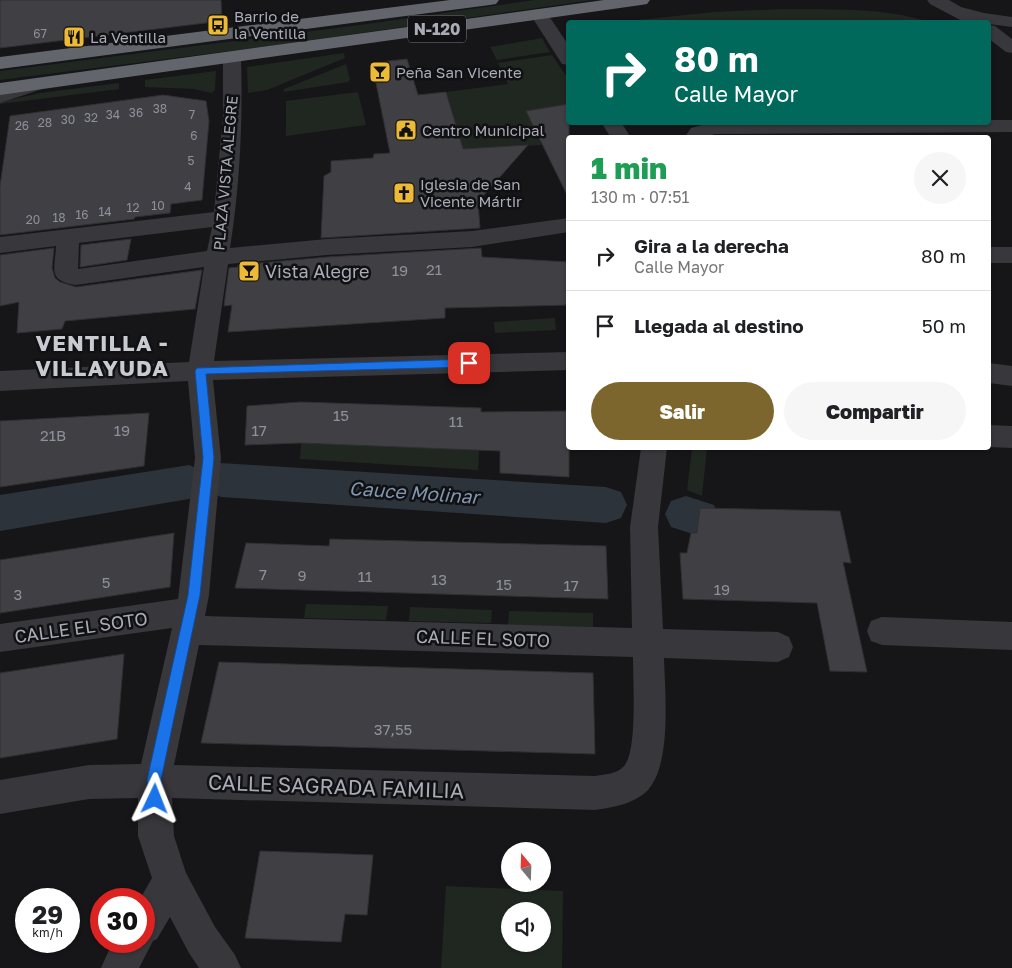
<!DOCTYPE html>
<html lang="es">
<head>
<meta charset="utf-8">
<style>
  :root { --surface:#fff; --page:#f6f6f6; --text:#202124; --muted:#757577; --line:#e0e0e0; --accent:#7c662d }
  body { margin:0; font-family:"Golos Text",sans-serif; background:var(--page); color:var(--text); height:100vh; display:flex; flex-direction:column; font-size:19px; white-space:nowrap }
  * { box-sizing:border-box; margin:0 }
  p { font-size:16px; color:var(--muted) }
  .icon { flex:none; width:28px; height:28px; fill:none; stroke:currentColor; stroke-width:2; stroke-linecap:round; stroke-linejoin:round }
  .map { position:relative; flex:1; overflow:hidden }
  .details { position:absolute; left:566px; top:135px; width:425px; height:315px; display:flex; flex-direction:column; background:var(--surface); border-radius:5px; box-shadow:0 1px 4px #0004 }
  .details>* { flex:none }
  .top-card { position:absolute; left:566px; top:20px; width:425px; height:105px; border-radius:5px; box-shadow:0 1px 4px #0004; background:#00695c; color:#fff; overflow:hidden }
  .needle { width:32px; rotate:341deg }
  .buttons { position:absolute; left:501px; top:842px; display:grid; gap:10px }
  .buttons a { display:grid; place-items:center; width:50px; height:50px; border-radius:50%; background:var(--surface); box-shadow:0 1px 4px #0004; font-size:25px }
  .speed { position:absolute; left:15px; top:888px; display:flex; gap:10px; font-size:25px; font-weight:700; text-align:center }
  .speed>* { display:grid; place-content:center; width:65px; height:65px; border-radius:50%; background:var(--surface); box-shadow:0 1px 4px #0004; line-height:1 }
  .speed small { font-size:12px; font-weight:400 }
  .speed .limit { border:8px solid #d22; background:#fff; color:#111 }
  .pin { position:absolute; display:grid; place-items:center; width:42px; height:42px; color:#fff; margin:-21px; border-radius:10px; box-shadow:0 2px 8px #0006 }
  .me { position:absolute; width:55px; margin:-28px; rotate:2deg; stroke-linejoin:round; filter:drop-shadow(0 0 4px #0008) }
  .turn { display:flex; align-items:center; gap:18px; height:105px; padding:0 25px; font-size:22px }
  .turn .icon { width:65px; height:65px; stroke-width:2.5 }
  .turn b { display:block; font-size:35px; line-height:42px }
  .round { display:grid; place-items:center; flex:none; width:52px; height:52px; border-radius:26px; background:var(--page) }
  .headline { display:flex; align-items:center; justify-content:space-between; height:85px; padding:0 25px }
  h1 { font-size:30px; font-weight:800; line-height:38px; color:#1e9e55 }
  .cta { display:flex; gap:10px; margin-top:auto; padding:10px 25px }
  .cta a { flex:1; height:58px; border-radius:30px; background:var(--accent); color:#fff; font-size:20px; font-weight:800; line-height:58px; text-align:center }
  .cta a+a { background:var(--page); color:var(--text) }
  ul { padding:0; list-style:none }
  li { display:flex; align-items:center; gap:15px; height:70px; padding:0 25px; border-top:1px solid var(--line) }
  li div { flex:1 }
  li b { display:block; font-size:19px }
  li em { font-style:normal }
  .map>svg:first-child { display:block }
  .green { fill:#202721; fill-rule:evenodd }
  .lines { fill:none; stroke-linecap:round; stroke-linejoin:round }
  .canal { fill:#2c333b; fill-rule:evenodd }
  .building { fill:#404044; stroke:#302f33 }
  .minor { fill:#37373c; fill-rule:evenodd }
  .highway { fill:#63656d; fill-rule:evenodd }
  .route { fill:#1a73e8; stroke:#114b97 }
  .labels { text-anchor:middle; dominant-baseline:central; stroke-width:5; stroke-linejoin:round; paint-order:stroke }
  .far-number-label { font-size:12px; fill:#8e919a }
  .far-poi-label { font-size:15px; fill:#a8acb7; stroke:#111012; text-anchor:start }
  .far-street-label { font-size:15px; fill:#a8acb7; stroke:#111012 }
  .number-label { font-size:15px; fill:#8e919a }
  .shield { fill:#111012; stroke:#7b7d86; stroke-width:1 }
  .shield-label { font-size:16px; font-weight:bold; fill:#a8acb7 }
  .poi-label { font-size:18px; fill:#a8acb7; stroke:#111012; text-anchor:start }
  .street-label { font-size:18px; fill:#a8acb7; stroke:#111012 }
  .water-label { font-size:19px; font-style:italic; fill:#8097b1; stroke:#111012 }
  .near-street-label { font-size:21px; fill:#a8acb7; stroke:#111012 }
  .district-label { font-size:22px; font-weight:bold; letter-spacing:1px; fill:#c9cbd3; stroke:#111012 }
</style>
</head>
<body>
<div class="map">
<svg width="1012" height="968" viewBox="0 0 1012 968">
  <rect width="100%" height="100%" fill="#161517"/>
  <g class="green">
    <polygon points="534,0 593,0 269,46 0,80 0,71 360,25"/>
    <path d="M782,9c50,1 100,-2 148,13h-312l96,-10z"/>
    <polygon points="542,38 550,52 497,60 490,47"/>
    <polygon points="344,53 345,58 267,90 248,93 247,67"/>
    <polygon points="552,55 569,80 569,104 541,141 541,145 433,151 423,115 452,111 446,92 508,84 498,63"/>
    <polygon points="346,64 350,79 348,82 284,92 284,89"/>
    <polygon points="216,71 215,90 212,93 194,89 145,87 145,80"/>
    <polygon points="119,83 119,89 0,104 0,102 40,93"/>
    <polygon points="358,92 366,125 286,136 286,101"/>
    <polygon points="555,318 556,330 495,333 494,322"/>
    <polygon points="301,443 479,450 478,470 300,459"/>
    <polygon points="692,448 707,448 702,496 687,490"/>
    <polygon points="306,604 388,606 386,620 304,618"/>
    <polygon points="410,607 492,610 491,623 409,621"/>
    <polygon points="509,611 593,613 593,627 508,625"/>
    <path d="M446,886l117,5 -1,77h-121zM510,911h32v33h-32z"/>
  </g>
  <g class="lines">
    <g class="canal">
      <polygon points="221,463 606,487 621,492 627,505 621,518 606,523 221,497 206,490 204,494 189,499 0,531 0,495 189,465 205,472 206,468"/>
      <polygon points="686,496 714,505 720,518 714,531 699,536 671,527 665,514 671,501"/>
    </g>
  </g>
  <g class="building">
    <polygon points="0,0 221,0 222,21 0,48"/>
    <polygon points="407,59 418,95 446,92 463,149 528,145 478,202 480,228 321,238 324,176 331,172 331,161 373,158 374,154 390,153 372,63"/>
    <polygon points="163,95 206,101 209,121 202,200 171,204 170,213 135,217 134,219 0,235 0,186 10,116"/>
    <polygon points="569,104 569,199 526,111"/>
    <polygon points="131,239 127,260 80,267 81,245"/>
    <polygon points="54,248 52,268 55,278 60,282 76,287 202,270 195,309 65,321 62,329 17,333 19,302 0,306 0,255"/>
    <polygon points="481,248 482,257 569,262 569,305 445,308 445,318 228,332 232,305 224,306 229,268 238,267 238,265 327,257"/>
    <polygon points="301,402 481,408 481,412 569,411 569,477 500,473 500,451 301,443 245,445 247,406"/>
    <polygon points="149,413 144,466 0,487 0,421"/>
    <polygon points="700,508 840,511 851,563 843,562 867,672 830,671 817,603 683,599 680,553 687,553 691,533 697,533"/>
    <polygon points="174,533 170,587 0,613 0,560"/>
    <polygon points="330,539 606,546 608,599 235,588 246,543 329,546"/>
    <polygon points="124,654 117,739 0,758 0,673"/>
    <polygon points="219,662 593,673 595,754 201,743"/>
    <polygon points="260,851 373,855 367,915 345,914 341,942 245,938"/>
  </g>
  <g class="lines">
    <g class="minor">
      <polygon points="927,0 949,0 961,7 984,13 1012,17 1012,27 989,24 989,22 964,22 930,4"/>
      <polygon points="539,9 545,10 569,46 569,65 562,64 530,14 533,10"/>
      <polygon points="989,25 995,26 1012,39 1012,53 1006,52 989,39"/>
      <path d="M232,52l7,2 2,4c2,64 -1,127 -11,190l97,-9 145,-8 97,-13v14l-97,15 -145,8 -99,9 -14,97 355,-9v18l-356,10 8,78 -12,137 -4,21 427,12 -2,-101 11,-79h26l-9,79 5,102 115,3 11,5 4,10 -4,10 -11,5 -114,-4c1,34 8,105 -16,132 -12,13 -36,18 -53,20l-423,-12 2,38 12,37 29,54 20,28 6,13h-42l-10,-15 -19,-36 -13,22 -4,2 -14,27h-38l12,-27h31v-42h-4l12,-21 -14,-42v-38l-49,1 -89,15v-34l89,-15 52,-1 31,-136 -172,24v-28l178,-25 17,-141 -7,-77 -188,10v-20l189,-9 15,-95 -128,18c-29,-4 -21,-16 -20,-39l-56,7v-16l214,-25 9,-96v-58l2,-4zM212,227l-5,24 -129,18 1,-26zM199,645l434,12c0,23 4,89 -7,106 -6,11 -20,11 -31,13l-421,-11z"/>
      <polygon points="35,79 42,81 44,85 42,89 0,103 0,91"/>
      <polygon points="989,120 1012,120 1012,132 715,134 704,138 684,138 691,128 713,122 989,122"/>
      <polygon points="601,122 621,122 631,138 611,138"/>
      <rect x="989" y="247" width="23" height="16"/>
      <polygon points="989,363 1012,366 1012,386 989,383"/>
      <polygon points="989,425 1012,426 1012,448 989,447"/>
      <polygon points="882,617 1012,622 1012,650 882,645 871,641 867,631 871,621"/>
    </g>
    <g class="highway">
      <polygon points="450,0 499,0 496,4 490,5 0,69 0,57"/>
      <polygon points="604,0 650,0 647,4 641,5 0,95 0,83"/>
    </g>
  </g>
  <polygon class="route" points="469,359 474,363 469,367 206,374 214,458 200,595 161,780 162,799 160,804 155,806 150,804 147,780 188,595 203,458 195,371 197,368"/>
  <defs>
    <g id="bus-square" transform="scale(1.125)"><rect x="-9" y="-9" width="18" height="18" rx="4" fill="#edba38" stroke="#111012"/><path d="M-5-6H5V4H4V6H2V4H-2V6H-4V4H-5ZM-3.5-4V0h7V-4ZM-3.5 1.2v1.5H-2V1.2ZM2 1.2v1.5H3.5V1.2Z" fill="#111"/></g>
    <g id="restaurant-square" transform="scale(1.125)"><rect x="-9" y="-9" width="18" height="18" rx="4" fill="#edba38" stroke="#111012"/><path d="M-5-6h1v4h1v-4h1v4h1v-4h1v5L-1.5 .5V6h-2V.5L-5-1ZM5-6V6H3V1.5H1.5Q1.5-4 5-6Z" fill="#111"/></g>
    <g id="bar-square" transform="scale(1.125)"><rect x="-9" y="-9" width="18" height="18" rx="4" fill="#edba38" stroke="#111012"/><path d="M-6-5H6L.8 .8V4.5H3.5V6h-7V4.5H-.8V.8Z" fill="#111"/></g>
    <g id="civic-square" transform="scale(1.125)"><rect x="-9" y="-9" width="18" height="18" rx="4" fill="#edba38" stroke="#111012"/><path d="M-.6-6.5H3V-4.5H.6V-3L4-1V1h2V6H-6V1h2V-1L-.6-3ZM-1.2 2.5V6h2.4V2.5Z" fill="#111"/></g>
    <g id="church-square" transform="scale(1.125)"><rect x="-9" y="-9" width="18" height="18" rx="4" fill="#edba38" stroke="#111012"/><path d="M-1.2-6h2.4v3.5h3.3v2.4h-3.3V6h-2.4V-.1h-3.3v-2.4h3.3Z" fill="#111"/></g>
  </defs>
  <g fill-rule="evenodd">
    <use href="#bus-square" x="218" y="25"/>
    <use href="#restaurant-square" x="74" y="37"/>
    <use href="#bar-square" x="380" y="72"/>
    <use href="#civic-square" x="406" y="130"/>
    <use href="#church-square" x="404" y="193"/>
    <use href="#bar-square" x="249" y="271"/>
  </g>
  <g class="labels">
    <g class="far-number-label">
      <text x="40" y="33">67</text>
      <text x="160" y="108">38</text>
      <text x="136" y="112">36</text>
      <text x="113" y="114">34</text>
      <text x="192" y="114">7</text>
      <text x="91" y="117">32</text>
      <text x="68" y="119">30</text>
      <text x="45" y="122">28</text>
      <text x="22" y="125">26</text>
      <text x="194" y="135">6</text>
      <text x="191" y="160">5</text>
      <text x="188" y="186">4</text>
      <text x="158" y="205">10</text>
      <text x="133" y="207">12</text>
      <text x="105" y="211">14</text>
      <text x="82" y="214">16</text>
      <text x="59" y="217">18</text>
      <text x="33" y="219">20</text>
    </g>
    <g class="far-poi-label">
      <text x="234" y="16">Barrio de<tspan x="234" dy="17">la Ventilla</tspan></text>
      <text x="90" y="37">La Ventilla</text>
      <text x="396" y="72">Peña San Vicente</text>
      <text x="422" y="130">Centro Municipal</text>
      <text x="420" y="184">Iglesia de San<tspan x="420" dy="17">Vicente Mártir</tspan></text>
    </g>
    <g class="far-street-label">
      <text transform="translate(225 173) rotate(-85)">PLAZA VISTA ALEGRE</text>
    </g>
    <g class="number-label">
      <text x="434" y="269">21</text>
      <text x="400" y="270">19</text>
      <text x="341" y="415">15</text>
      <text x="456" y="421">11</text>
      <text x="122" y="430">19</text>
      <text x="259" y="430">17</text>
      <text x="53" y="435">21B</text>
      <text x="263" y="574">7</text>
      <text x="302" y="575">9</text>
      <text x="365" y="576">11</text>
      <text x="439" y="579">13</text>
      <text x="106" y="582">5</text>
      <text x="504" y="584">15</text>
      <text x="571" y="585">17</text>
      <text x="722" y="589">19</text>
      <text x="18" y="594">3</text>
      <text x="393" y="729">37,55</text>
    </g>
    <rect class="shield" x="408" y="15.5" width="58" height="27" rx="4"/>
    <g class="shield-label">
      <text x="437" y="29">N-120</text>
    </g>
    <g class="poi-label">
      <text x="265" y="271">Vista Alegre</text>
    </g>
    <g class="street-label">
      <text transform="translate(81 627) rotate(-8)">CALLE EL SOTO</text>
      <text transform="translate(483 638) rotate(2)">CALLE EL SOTO</text>
    </g>
    <g class="water-label">
      <text transform="translate(414 492) rotate(4)">Cauce Molinar</text>
    </g>
    <g class="near-street-label">
      <text transform="translate(336 786) rotate(2)">CALLE SAGRADA FAMILIA</text>
    </g>
    <g class="district-label">
      <text x="102" y="342">VENTILLA -<tspan x="102" dy="25">VILLAYUDA</tspan></text>
    </g>
  </g>
</svg>
<div class="buttons">
<a><svg class="needle" viewBox="-14 -14 28 28"><path d="M0-13l5 13h-10z" fill="#e53935"/><path d="M0 13l5-13h-10z" fill="#757577"/></svg></a>
<a><svg class="icon" aria-label="sound" viewBox="0 0 24 24"><path d="M4 9h4l5-4v14l-5-4H4zM17 9q2 3 0 6"/></svg></a>
</div>
<div class="speed"><div>29<small>km/h</small></div><div class="limit">30</div></div>
<div class="pin" style="left:469px;top:363px;background:#d93025"><svg class="icon" aria-label="arrive" viewBox="0 0 24 24"><path d="M6 21V4h12l-3 4 3 4H6"/></svg></div>
<svg class="me" style="left:155px;top:799px" viewBox="-20 -20 40 40"><path d="M0-17L14 15 0 8-14 15z" fill="#1a73e8" stroke="#fff" stroke-width="4"/></svg>
<div class="top-card">
<div class="turn"><svg class="icon" aria-label="right" viewBox="0 0 24 24"><path d="M7 20v-9h11M14 6l5 5-5 5"/></svg><div><b>80 m</b>Calle Mayor</div></div>
</div>
<section class="details">
<div class="headline"><div><h1>1 min</h1><p>130 m · 07:51</p></div><a class="round"><svg class="icon" aria-label="close" viewBox="0 0 24 24"><path d="M6 6l12 12M18 6L6 18"/></svg></a></div>
<ul>
<li><svg class="icon" aria-label="right" viewBox="0 0 24 24"><path d="M7 20v-9h11M14 6l5 5-5 5"/></svg><div><b>Gira a la derecha</b><p>Calle Mayor</p></div><em>80 m</em></li>
<li><svg class="icon" aria-label="arrive" viewBox="0 0 24 24"><path d="M6 21V4h12l-3 4 3 4H6"/></svg><div><b>Llegada al destino</b></div><em>50 m</em></li>
</ul>
<div class="cta"><a>Salir</a><a>Compartir</a></div>
</section>
</div>
</body>
</html>
